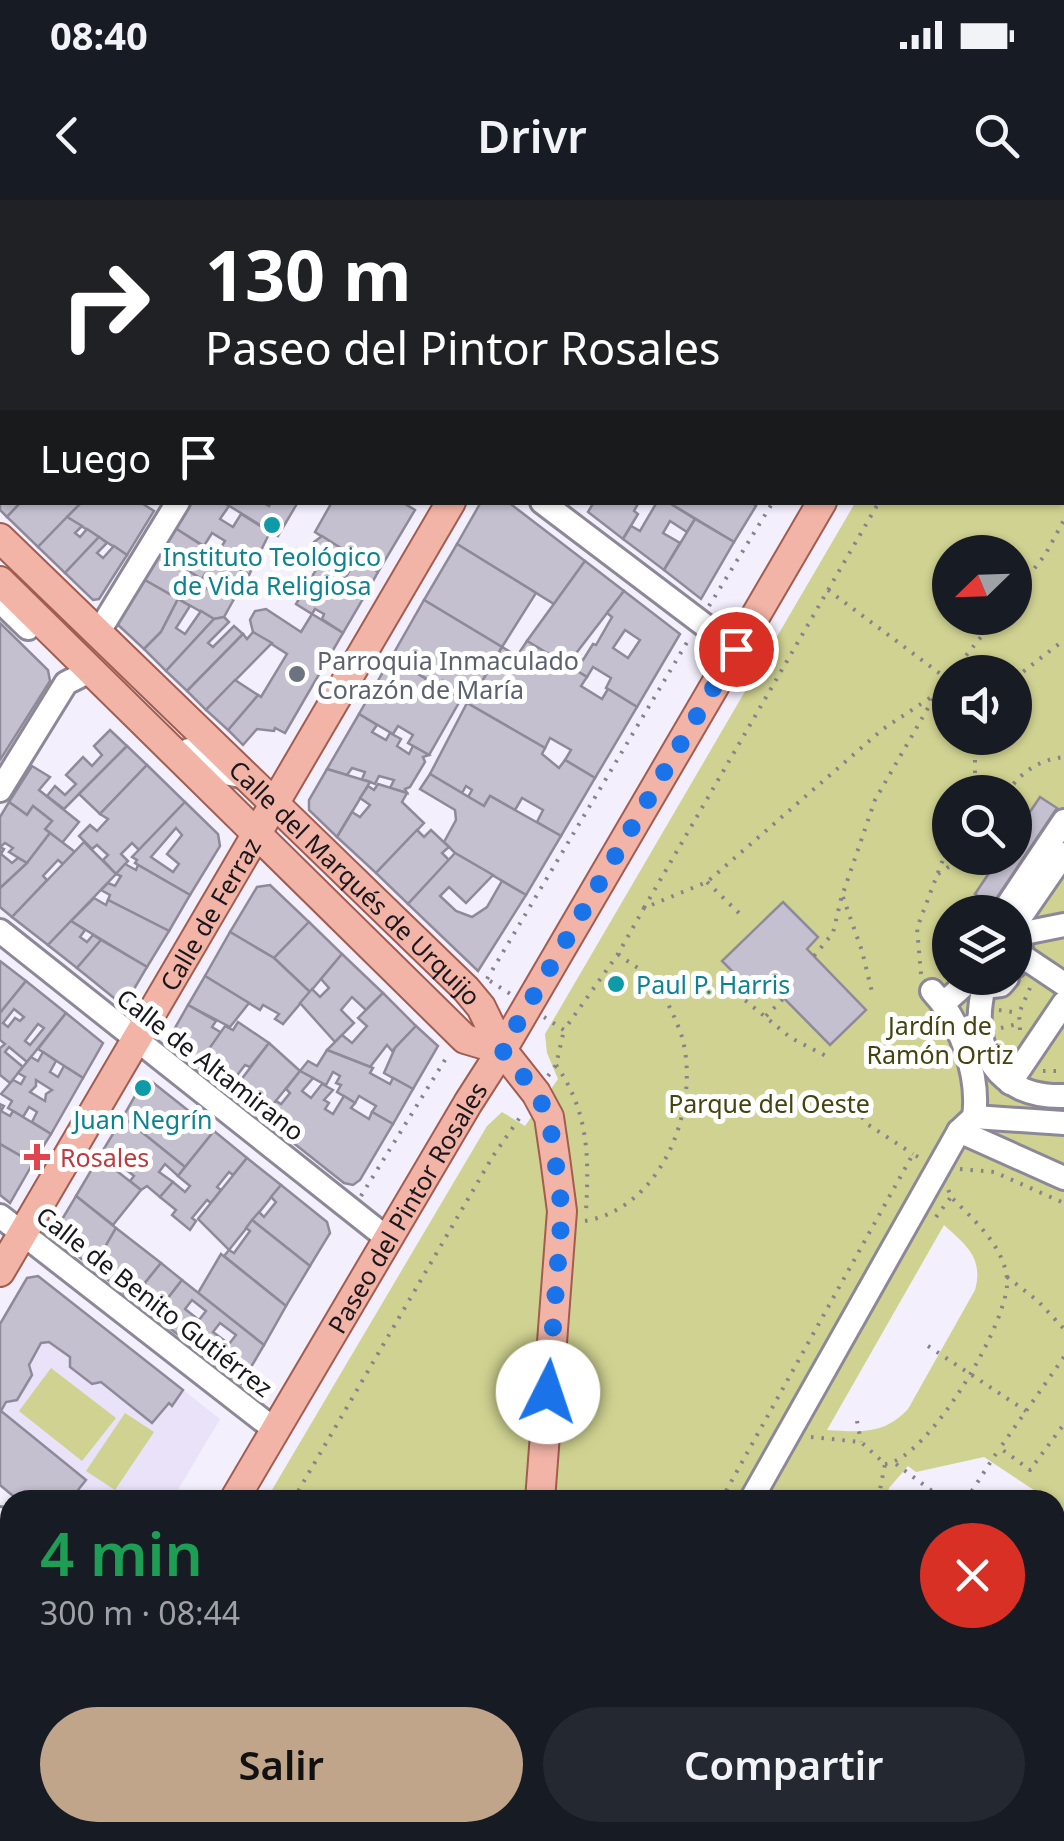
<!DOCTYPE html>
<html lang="es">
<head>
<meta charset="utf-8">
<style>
  :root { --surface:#171b24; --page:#242831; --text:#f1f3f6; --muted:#9ea1a6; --accent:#c0a58a }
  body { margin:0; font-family:"Noto Sans",sans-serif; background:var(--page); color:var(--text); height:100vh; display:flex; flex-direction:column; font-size:38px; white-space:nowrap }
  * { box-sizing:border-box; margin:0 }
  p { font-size:32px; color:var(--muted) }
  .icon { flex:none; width:55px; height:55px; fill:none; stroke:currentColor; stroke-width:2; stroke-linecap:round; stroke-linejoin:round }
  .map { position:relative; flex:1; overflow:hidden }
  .side { position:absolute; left:0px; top:1290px; width:1065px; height:352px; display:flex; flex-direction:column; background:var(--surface); border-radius:30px 30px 0 0; box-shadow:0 2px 8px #0004 }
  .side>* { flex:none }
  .banner { position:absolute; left:0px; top:0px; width:1065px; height:305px; box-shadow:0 2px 8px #0004; background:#202124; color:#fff; overflow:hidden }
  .needle { width:65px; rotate:247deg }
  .buttons { position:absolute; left:932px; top:335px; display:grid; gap:20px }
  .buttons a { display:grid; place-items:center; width:100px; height:100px; border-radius:50%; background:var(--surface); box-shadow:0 2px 8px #0004; font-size:50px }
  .pin { position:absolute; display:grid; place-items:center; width:85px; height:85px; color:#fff; margin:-42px; border:5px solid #fff; border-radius:50%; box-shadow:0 2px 10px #0007 }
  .me { position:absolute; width:110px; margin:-55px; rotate:4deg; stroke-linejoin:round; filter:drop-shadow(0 0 8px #0008) }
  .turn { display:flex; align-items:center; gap:35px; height:210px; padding:0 40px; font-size:45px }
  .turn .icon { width:130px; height:130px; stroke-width:2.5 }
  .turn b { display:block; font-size:70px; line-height:85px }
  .then { display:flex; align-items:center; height:95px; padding:0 40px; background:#0003; gap:20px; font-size:38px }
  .round { display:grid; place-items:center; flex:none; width:105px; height:105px; border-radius:52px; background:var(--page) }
  .head { display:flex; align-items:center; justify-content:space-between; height:170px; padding:0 40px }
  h1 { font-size:60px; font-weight:600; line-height:75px; color:#1e9e55 }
  .button { display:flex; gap:20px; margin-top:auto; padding:20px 40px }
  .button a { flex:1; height:115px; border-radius:60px; background:var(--accent); color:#111; font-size:40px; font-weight:600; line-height:115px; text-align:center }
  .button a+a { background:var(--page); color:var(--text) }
  .status { display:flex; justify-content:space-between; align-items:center; height:70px; padding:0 50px; background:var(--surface); direction:ltr }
  .status svg { height:28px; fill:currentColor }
  header { display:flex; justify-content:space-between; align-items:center; height:130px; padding:0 40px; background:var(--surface); font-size:45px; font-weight:600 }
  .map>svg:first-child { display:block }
  .built { fill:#e9e2f9 }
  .green { fill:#cfd290; fill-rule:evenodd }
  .building { fill:#c5c0d0; stroke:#8f8a99; stroke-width:2.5; fill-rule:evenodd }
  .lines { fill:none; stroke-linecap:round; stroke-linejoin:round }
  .minor-casing { stroke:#8c8897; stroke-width:28 }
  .major-casing { stroke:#a05d50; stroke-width:32 }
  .path { stroke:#86838d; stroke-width:4; stroke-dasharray:2.5 8; stroke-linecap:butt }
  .minor { stroke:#fff; stroke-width:22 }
  .major { stroke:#f2b4a6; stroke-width:28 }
  .route { stroke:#1a73e8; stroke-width:18; stroke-dasharray:0 32.4 }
  .culture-dot { fill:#0f9aa8; stroke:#fff; stroke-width:4 }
  .worship-dot { fill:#6b7280; stroke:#fff; stroke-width:4 }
  .health-dot { fill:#e0444e; stroke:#fff; stroke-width:4 }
  .labels { text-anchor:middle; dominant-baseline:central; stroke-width:10; stroke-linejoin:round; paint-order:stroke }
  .culture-label { font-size:25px; fill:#0d838f; stroke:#fff }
  .worship-label { font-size:25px; fill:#5b616d; stroke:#fff; text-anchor:start }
  .street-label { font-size:25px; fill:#19171d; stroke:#fff }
  .park-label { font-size:25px; fill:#441; stroke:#fff }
  .health-label { font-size:25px; fill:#be3a42; stroke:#fff; text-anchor:start }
</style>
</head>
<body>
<div class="status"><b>08:40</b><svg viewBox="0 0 49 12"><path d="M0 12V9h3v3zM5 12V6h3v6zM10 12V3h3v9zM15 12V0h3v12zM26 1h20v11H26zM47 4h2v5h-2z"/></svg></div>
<header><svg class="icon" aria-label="back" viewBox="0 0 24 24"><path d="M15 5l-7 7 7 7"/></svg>Drivr<svg class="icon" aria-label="search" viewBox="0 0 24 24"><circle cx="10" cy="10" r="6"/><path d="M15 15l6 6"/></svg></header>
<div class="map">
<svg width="1064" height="1641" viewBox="0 0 1064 1641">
  <rect width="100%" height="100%" fill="#f3effd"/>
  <polygon class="built" points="38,1076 220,1219 172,1300 18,1300 0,1286 0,1124 27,1078"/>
  <g class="green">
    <path d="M1037,0h27v1316l-9,-9v-7h-6l-65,-43 -68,15 -8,-6 -19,22 -3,12h-620l221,-374 15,-14 23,14 33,-47 -11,-26 -2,-19 310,-531 207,-1v-300h-26zM950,352h65v66h-65zM950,472h65v66h-65zM950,592h65v66h-65zM950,712h65v66h-65zM944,1025c22,20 40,33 31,65l-67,119c-24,26 -48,23 -81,21z"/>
    <polygon points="51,1168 116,1218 82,1261 19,1211"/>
    <polygon points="125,1213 154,1232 115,1290 86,1271"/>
    <polygon points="1064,1383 1064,1641 63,1641 68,1632 1055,1632 1055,1396"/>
  </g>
  <g class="building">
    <polygon points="189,0 287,0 187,2"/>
    <polygon points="377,0 431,0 435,2 375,2"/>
    <polygon points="518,0 581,0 584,2 516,2"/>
    <polygon points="766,0 804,0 808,2 765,2"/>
    <polygon points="841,0 931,0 934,1 840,2"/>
    <polygon points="0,1 2,3 0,68"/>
    <polygon points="2,255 2,302 21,302 7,317 0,310"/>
    <polygon points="21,302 82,302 38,347 7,317"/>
    <polygon points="82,302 140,302 154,311 127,355 67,317"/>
    <polygon points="191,302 223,302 229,306 220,319 233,327 241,314 270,332 249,375 217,354 225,341 212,333 204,346 175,328"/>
    <polygon points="223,302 262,302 269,306 271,302 298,302 278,336"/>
    <polygon points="332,302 402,302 415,310 378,372 315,332"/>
    <polygon points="481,302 508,302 585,361 554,404 457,344"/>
    <polygon points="594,302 639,302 634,311 638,314 623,339 588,312"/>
    <polygon points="657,302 668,302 695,319 687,332 670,321 663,333 680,343 664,370 623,339 631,326 640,331"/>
    <polygon points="668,302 751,302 756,306 734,342"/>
    <polygon points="67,317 82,326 75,333 80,337 87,329 99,337 65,373 38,347"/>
    <polygon points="695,319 734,342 701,399 664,370"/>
    <polygon points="175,328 217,355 214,359 227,367 230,363 249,375 234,399 215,387 218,383 205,374 202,379 159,354"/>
    <polygon points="322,336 378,372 367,392 345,379 350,370 333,359 328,368 310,357 314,342"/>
    <polygon points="99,337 107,343 97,353 103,358 114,346 127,355 99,399 93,400 65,373"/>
    <polygon points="457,344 536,393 502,447 424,400"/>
    <polygon points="159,354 202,379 199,383 212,392 215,387 234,399 224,417 214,419 143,379"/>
    <polygon points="585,361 624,391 567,465 527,441"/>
    <polygon points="320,363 367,392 343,433 322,419 324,414 315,409 312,414 296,404"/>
    <polygon points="143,379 178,399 161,432 144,449 116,423"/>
    <path d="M624,391l56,43 -43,73 -31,-19 5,-10 -18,-11 -6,10 -14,-8 6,-11 4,2 10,-16 3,1 16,-28 -5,-4zM625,430l15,10 -12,18 -15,-10z"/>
    <polygon points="178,399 190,406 176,428 185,434 201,411 214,419 166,471 144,449 161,432"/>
    <polygon points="424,400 502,447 469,504 453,495 456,489 443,481 441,487 391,458"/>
    <polygon points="266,409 301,432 312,414 343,433 285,533 275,528 274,531 257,529 243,545 228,530 258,495 261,497 287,454 253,432 250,420 255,411"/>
    <polygon points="224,417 229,422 208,443 213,447 234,426 243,434 187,491 166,471 214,419"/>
    <polygon points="0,423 48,470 50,481 0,560"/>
    <polygon points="253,432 272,443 206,510 187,491 243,434 247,439"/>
    <polygon points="527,441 587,477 581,486 602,499 608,489 637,507 595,578 565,560 571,550 550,538 545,548 469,504 502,447 517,456"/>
    <polygon points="391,458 426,479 421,488 436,496 441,487 461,499 429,555 408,543 413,535 398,526 393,534 359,514"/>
    <polygon points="235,480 258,495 228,530 206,510"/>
    <polygon points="467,503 545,548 542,554 559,568 565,560 595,578 561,636 537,622 543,610 522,598 515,610 490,596 484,606 468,597 472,590 466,586 462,593 430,574"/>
    <polygon points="359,514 377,525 372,532 386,540 390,533 401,539 397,546 409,554 413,546 429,555 423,557 425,562 410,587 405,589 407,593 390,588 394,580 379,576 375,584 362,579 365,572 352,568 347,575 327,569"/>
    <polygon points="110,530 127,546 64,609 47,596 55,586 65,595 76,584 66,575 83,557 92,566 102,555 94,546"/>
    <polygon points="127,546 147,565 100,614 79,594"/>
    <polygon points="147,565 185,602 139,650 132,643 121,654 128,661 116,674 103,660 108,655 97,645 92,649 79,636 90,625 97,631 108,619 100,614"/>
    <polygon points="32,566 50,577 39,590 79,622 62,643 45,629 52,621 33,606 27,615 9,602"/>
    <polygon points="327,569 370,582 337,637 309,610 309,600"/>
    <polygon points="430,574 484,606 490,596 561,636 526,695 455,653 444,642 456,620 455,610 420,589"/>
    <polygon points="378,584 407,593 402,602 424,623 376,673 337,637 352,612 360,617 370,605 360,598 368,586 374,590"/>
    <polygon points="1040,597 1057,608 992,705 975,694 999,658 1015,658 1015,634"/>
    <polygon points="9,602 27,615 33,606 52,621 45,629 50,633 27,663 9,652 13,648 5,643 0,647 0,617"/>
    <path d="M185,602l33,32 2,12 -30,49 -55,-32 2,-3 -5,-3zM176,628l6,7 -15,19 12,10 -6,8 -22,-15z"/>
    <polygon points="417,630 424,637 431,630 449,647 442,653 450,661 408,704 376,673"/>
    <polygon points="50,633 75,652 63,664 58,660 43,676 47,680 12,717 0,707 0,688 27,663"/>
    <polygon points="84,642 116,674 48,745 12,717"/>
    <polygon points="0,647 4,649 1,654 12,663 18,658 27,663 0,688"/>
    <polygon points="455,653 493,675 466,703 449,687 440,696 456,711 472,717 487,707 502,681 526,695 478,771 408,704"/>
    <polygon points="125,664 136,670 138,665 190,695 169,731 108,700 110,695 101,690 108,683 115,686 121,676 116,674"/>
    <polygon points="270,685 309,722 274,758 230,732 257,687"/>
    <polygon points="94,698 106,705 108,700 169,731 147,767 71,721"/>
    <polygon points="783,702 818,737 807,749 866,810 830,845 771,785 758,797 722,761"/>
    <polygon points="71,721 85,730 80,737 87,742 93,735 101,740 77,768 48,745"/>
    <polygon points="309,722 342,754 310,792 274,758"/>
    <polygon points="230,732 274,758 310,792 283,824 275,819 279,814 263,805 260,810 205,776"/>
    <polygon points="101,740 147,767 124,806 77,768"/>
    <polygon points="342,754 383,793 366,810 352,797 341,810 354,823 335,842 300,803 312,789 320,797 329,788 321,779"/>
    <polygon points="0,761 26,781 0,813"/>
    <polygon points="205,776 249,803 230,827 188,805"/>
    <path d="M26,781l40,32 -39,49 -18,-15 -4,5 18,15 -13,16 -10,-8v-27l5,-4 -5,-4v-27zM14,809l10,8 -4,4 -5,-3 -7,9 -5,-4zM38,824l6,4 -14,17 -5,-4z"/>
    <polygon points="383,793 416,826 392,851 387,845 370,867 327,850 342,835 352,843 367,826 358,818"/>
    <polygon points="188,805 216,821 212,827 222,833 197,866 167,842"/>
    <polygon points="66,813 103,843 83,878 38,849"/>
    <polygon points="238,822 269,843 250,867 245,865 235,878 239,882 231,893 197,866 225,826 233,830"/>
    <polygon points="416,826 438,846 413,889 384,873 395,848"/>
    <polygon points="269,843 300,871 262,918 231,893"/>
    <polygon points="327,850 373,868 370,873 390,884 393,878 413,889 393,924 372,912 376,906 359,896 355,903 337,892 341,885 336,883 340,876 333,872 326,885 300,871 308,861 317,866"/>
    <path d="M43,852l13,9 -6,11 8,5 6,-11 19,12 -32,56 -19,-12 5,-10 -8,-5 -6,10 -15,-9 4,-7 -11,-7 12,-14 8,4 4,-7 -7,-4 13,-16 7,4zM36,880l16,10 -6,4 -1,7 -15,-9 6,-6z"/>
    <polygon points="300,871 313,878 302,891 311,898 322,884 333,890 324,900 329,903 325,909 333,914 344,896 355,903 351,908 369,919 372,912 393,924 360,980 353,985 344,983 262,918 276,901 281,904 290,893 286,889"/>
    <polygon points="151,881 214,931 185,967 123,917 143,882"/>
    <polygon points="0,904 4,906 1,911 10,916 13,911 51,934 33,963 0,944"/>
    <polygon points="123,917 185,967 178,976 165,964 159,972 173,982 160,997 147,986 141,990 130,981 134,976 119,964 115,969 99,957"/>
    <polygon points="214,931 247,958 233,975 229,972 217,987 221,990 211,1003 207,1000 192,1018 196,1021 190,1030 172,1015 176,1010 160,997 173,982 185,992 190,986 178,976"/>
    <polygon points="0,944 33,963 10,1003 0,995"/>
    <polygon points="99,957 141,990 113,1025 76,996"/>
    <polygon points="247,958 281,985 229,1050 198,1019"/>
    <polygon points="281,985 327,1022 330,1033 310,1066 252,1020 259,1012 264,1017 276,1002 271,997"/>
    <polygon points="76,996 116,1028 93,1068 52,1036"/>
    <polygon points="252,1020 310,1066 286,1106 224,1056 229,1050 234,1053 250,1031 246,1028"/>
    <polygon points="116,1028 161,1063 132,1099 93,1068"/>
    <polygon points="221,1054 286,1106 264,1145 198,1093"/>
    <polygon points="161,1063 182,1080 154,1116 132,1099"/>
    <polygon points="38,1076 183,1190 172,1206 169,1203 152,1223 101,1182 92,1184 70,1167 70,1157 49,1142 41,1143 29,1165 32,1175 17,1200 6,1202 1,1211 86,1280 70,1300 18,1300 0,1285 0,1124 27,1078"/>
    <path d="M182,1080l82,65 -23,39 -87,-68zM192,1100l14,11 -7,9 -14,-11zM220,1123l16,12 -7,9 -16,-12z"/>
    <polygon points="0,1355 10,1363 10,1385 0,1402"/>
    <polygon points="1055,1358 1064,1372 1061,1383 1055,1388"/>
    <polygon points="10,1385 10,1438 0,1430 0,1402"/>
    <polygon points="5,1477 10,1481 10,1533 0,1527 0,1485"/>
    <polygon points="0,1527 10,1533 10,1575 6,1582 0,1577"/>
  </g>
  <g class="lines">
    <g class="minor-casing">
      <g id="minor">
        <polyline points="144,0 148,2"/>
        <polyline points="86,2 88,0"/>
        <polyline points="361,2 363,0"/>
        <polyline points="0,135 2,131"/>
        <polyline points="542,302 736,449"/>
        <polyline points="0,401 28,428"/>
        <polyline points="98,433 178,302"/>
        <polyline points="189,550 209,570 246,577"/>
        <polyline points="0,590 66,483 92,470"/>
        <polyline points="1003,712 1064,621"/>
        <polyline points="0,731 388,1039"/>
        <polyline points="1019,734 1064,725"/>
        <polyline points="1022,756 1064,784"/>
        <polyline points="1015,766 1022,756 1017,722 1064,654"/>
        <path d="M1007,778l-6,7 -17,2c-16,61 13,111 80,109"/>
        <path d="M932,791c28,30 48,84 42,126"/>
        <polyline points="944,803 972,778"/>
        <polyline points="1010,883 1064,803"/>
        <polyline points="959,931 1064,978"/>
        <polyline points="0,1016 275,1230"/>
        <polyline points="751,1300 959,931 974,917 1064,923"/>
        <polyline points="0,1319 10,1327"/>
        <polyline points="0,1601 10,1609"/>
      </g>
    </g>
    <g class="major-casing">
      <g id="major">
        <polyline points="627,2 628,0"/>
        <polyline points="997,2 998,0"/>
        <path id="s1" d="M0,338l466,451 15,18 21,43 34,43 13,24 6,41 7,53 -22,289"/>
        <polyline points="0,381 465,839 502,850"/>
        <path id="s2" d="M0,1072l451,-770"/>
        <path id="s3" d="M234,1300l234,-397 34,-53 320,-548"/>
        <polyline points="32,1641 37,1632"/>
        <polyline points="430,1641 434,1632"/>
      </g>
    </g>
    <g class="path">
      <polyline points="942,2 943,0"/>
      <polyline points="1053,2 1054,0"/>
      <polyline points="828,390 950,481"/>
      <polyline points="1015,393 1045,355 1064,320"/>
      <polyline points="709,406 773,302"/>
      <polyline points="953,472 996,418"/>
      <polyline points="1015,478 1064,440"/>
      <polyline points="968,592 975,580 975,538"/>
      <path d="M1007,592c15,-20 31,-32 57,-35"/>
      <polyline points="938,674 962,658"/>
      <polyline points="707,682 742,716"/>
      <polyline points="843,697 862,751 872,792"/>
      <polyline points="644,708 879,302"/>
      <polyline points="814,756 833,733 841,699 875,600 936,494 950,476"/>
      <polyline points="921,774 917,728 950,641"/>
      <polyline points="487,779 689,439"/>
      <polyline points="490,781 512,795"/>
      <polyline points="729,787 791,838 830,858"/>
      <polyline points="999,810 1019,813"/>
      <polyline points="766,816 784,798"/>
      <polyline points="544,817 564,830 618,754 644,708 707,682 883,529 936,494"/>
      <polyline points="1001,828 1021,823"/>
      <polyline points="1020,830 1019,813 1030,788"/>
      <path d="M556,865c33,47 33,92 30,146"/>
      <polyline points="1043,871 1064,871"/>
      <polyline points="548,876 556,865 564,830"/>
      <polyline points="862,917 867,924 913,954"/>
      <polyline points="960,969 994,972 1064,1003"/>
      <polyline points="361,996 448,855"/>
      <polyline points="936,1017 951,997"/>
      <path d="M585,1021c78,-13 116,-115 97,-184 -5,-16 -17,-42 -28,-55 -9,-11 -25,-19 -36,-28"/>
      <polyline points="1007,1077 1038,1101 1064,1129"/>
      <polyline points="928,1146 1026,1211"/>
      <polyline points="1064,1157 1000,1248 1030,1270 1064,1224"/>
      <polyline points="857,1221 861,1242"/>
      <polyline points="811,1237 861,1242 885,1264 878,1300"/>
      <path d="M885,1264c43,-4 127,-146 122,-186 -4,-33 -34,-59 -56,-81l-3,-8"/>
      <polyline points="896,1264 944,1300"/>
      <polyline points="293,1300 493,956 523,913"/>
      <polyline points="721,1300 913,954 920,958"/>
      <polyline points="966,1300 999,1249"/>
      <polyline points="1055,1498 1064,1489"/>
      <polyline points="1055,1523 1064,1500"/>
      <polyline points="1055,1576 1064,1579"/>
      <polyline points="0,1630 12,1638"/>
      <polyline points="569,1632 579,1641"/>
      <polyline points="738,1632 743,1641"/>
      <polyline points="93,1641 98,1632"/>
      <polyline points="237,1641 245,1632"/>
      <polyline points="479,1641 483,1632"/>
      <polyline points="668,1641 676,1632"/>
      <polyline points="1001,1641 1005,1632"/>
      <polyline points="1056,1641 1064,1623"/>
    </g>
    <use href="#minor" class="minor"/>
    <use href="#major" class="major"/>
  </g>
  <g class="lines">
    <polyline class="route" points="548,1192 562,1011 555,958 549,918 536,892 502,850 736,449"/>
  </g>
  <g class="culture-dot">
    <circle cx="272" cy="325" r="10"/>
    <circle cx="616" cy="784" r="10"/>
    <circle cx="143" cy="888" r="10"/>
  </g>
  <circle class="worship-dot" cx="297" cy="474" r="10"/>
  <path class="health-dot" d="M32 942h10v10h10v10h-10v10h-10v-10h-10v-10h10z"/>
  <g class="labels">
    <g class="culture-label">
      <text x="272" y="356">Instituto Teológico<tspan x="272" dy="29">de Vida Religiosa</tspan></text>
      <text x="636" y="784" text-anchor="start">Paul P. Harris</text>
      <text x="143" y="919">Juan Negrín</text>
    </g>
    <g class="worship-label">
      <text x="317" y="460">Parroquia Inmaculado<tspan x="317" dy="29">Corazón de María</tspan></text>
    </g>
    <g class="street-label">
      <text stroke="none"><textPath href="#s1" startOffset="495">Calle del Marqués de Urquijo</textPath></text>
      <text stroke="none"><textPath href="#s2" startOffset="415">Calle de Ferraz</textPath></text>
      <text transform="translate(211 864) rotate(38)">Calle de Altamirano</text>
      <text stroke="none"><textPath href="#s3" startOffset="340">Paseo del Pintor Rosales</textPath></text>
      <text transform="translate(155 1101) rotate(38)">Calle de Benito Gutiérrez</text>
    </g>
    <g class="park-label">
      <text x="940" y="825">Jardín de<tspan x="940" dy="29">Ramón Ortiz</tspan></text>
      <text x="769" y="903">Parque del Oeste</text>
    </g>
    <g class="health-label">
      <text x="60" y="957">Rosales</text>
    </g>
  </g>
</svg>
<div class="buttons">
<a><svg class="needle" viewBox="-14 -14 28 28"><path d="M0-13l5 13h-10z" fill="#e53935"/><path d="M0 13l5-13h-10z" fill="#9ea1a6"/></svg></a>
<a><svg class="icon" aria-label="sound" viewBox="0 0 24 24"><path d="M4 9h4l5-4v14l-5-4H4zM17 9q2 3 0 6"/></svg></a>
<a><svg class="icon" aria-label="search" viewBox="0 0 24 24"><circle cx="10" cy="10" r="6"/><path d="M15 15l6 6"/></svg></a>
<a><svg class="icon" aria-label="layers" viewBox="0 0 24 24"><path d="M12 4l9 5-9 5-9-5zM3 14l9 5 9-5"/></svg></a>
</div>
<div class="pin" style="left:736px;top:449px;background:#d93025"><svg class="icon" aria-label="arrive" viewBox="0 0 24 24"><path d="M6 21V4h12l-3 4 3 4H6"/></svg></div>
<svg class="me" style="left:548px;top:1192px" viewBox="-20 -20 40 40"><circle r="19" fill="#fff"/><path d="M0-13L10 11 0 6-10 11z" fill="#1a73e8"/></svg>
<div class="banner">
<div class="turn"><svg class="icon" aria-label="right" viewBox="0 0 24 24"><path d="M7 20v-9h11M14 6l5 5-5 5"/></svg><div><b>130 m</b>Paseo del Pintor Rosales</div></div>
<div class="then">Luego<svg class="icon" aria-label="arrive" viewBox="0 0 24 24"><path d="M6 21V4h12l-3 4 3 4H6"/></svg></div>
</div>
<section class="side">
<div class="head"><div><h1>4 min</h1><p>300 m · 08:44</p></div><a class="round" style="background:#d93025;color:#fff"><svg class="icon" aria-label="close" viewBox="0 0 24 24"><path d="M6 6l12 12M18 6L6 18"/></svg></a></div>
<div class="button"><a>Salir</a><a>Compartir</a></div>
</section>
</div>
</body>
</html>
